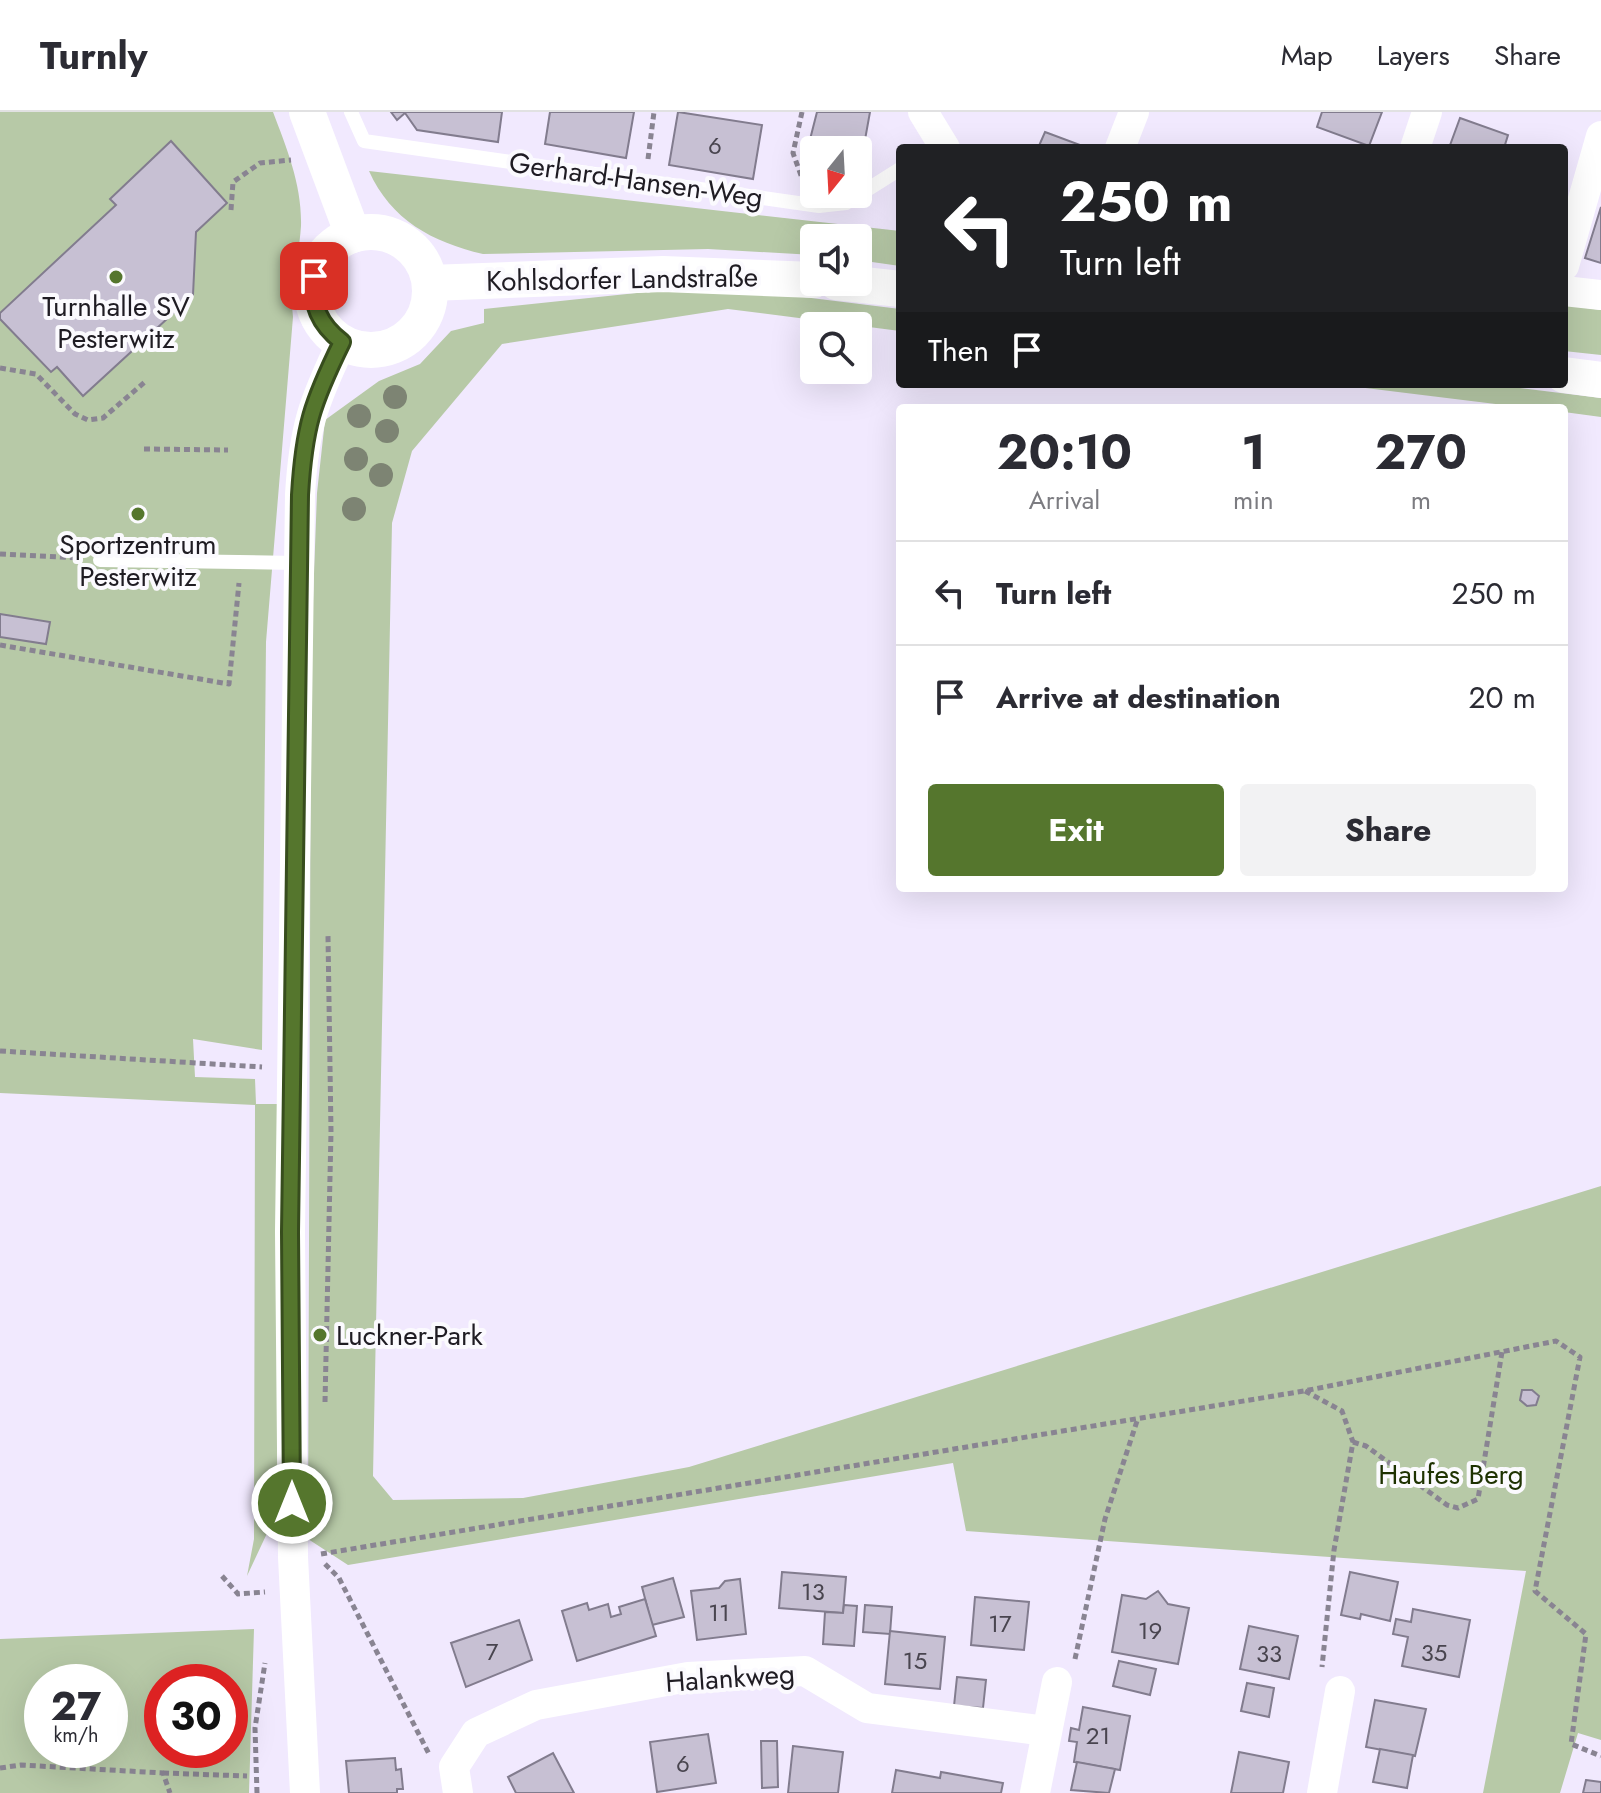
<!DOCTYPE html>
<html lang="en">
<head>
<meta charset="utf-8">
<style>
  :root { --surface:#fff; --page:#f2f2f3; --text:#2b2b33; --muted:#7c7c81; --line:#e1e1e2; --accent:#55762d }
  body { margin:0; font-family:Jost,sans-serif; background:var(--page); color:var(--text); height:100vh; display:flex; flex-direction:column; font-size:30px; white-space:nowrap }
  * { box-sizing:border-box; margin:0 }
  p { font-size:26px; color:var(--muted) }
  .icon { flex:none; width:44px; height:44px; fill:none; stroke:currentColor; stroke-width:2; stroke-linecap:round; stroke-linejoin:round }
  .map { position:relative; flex:1; overflow:hidden }
  .panel { position:absolute; left:896px; top:292px; width:672px; height:488px; display:flex; flex-direction:column; background:var(--surface); border-radius:8px; box-shadow:0 8px 32px #0002 }
  .panel>* { flex:none }
  .top-card { position:absolute; left:896px; top:32px; width:672px; height:244px; border-radius:8px; box-shadow:0 8px 32px #0002; background:#202124; color:#fff; overflow:hidden }
  .needle { width:52px; rotate:198deg }
  .fabs { position:absolute; left:800px; top:24px; display:grid; gap:16px }
  .fabs a { display:grid; place-items:center; width:72px; height:72px; border-radius:8px; background:var(--surface); box-shadow:0 8px 32px #0002; font-size:40px }
  .speed { position:absolute; left:24px; top:1552px; display:flex; gap:16px; font-size:40px; font-weight:700; text-align:center }
  .speed>* { display:grid; place-content:center; width:104px; height:104px; border-radius:50%; background:var(--surface); box-shadow:0 8px 32px #0002; line-height:1 }
  .speed small { font-size:20px; font-weight:400 }
  .speed .limit { border:12px solid #d22; background:#fff; color:#111 }
  .pin { position:absolute; display:grid; place-items:center; width:68px; height:68px; color:#fff; margin:-34px; border-radius:16px; box-shadow:0 4px 12px #0006 }
  .me { position:absolute; width:88px; margin:-44px; rotate:0deg; stroke-linejoin:round; filter:drop-shadow(0 0 6px #0008) }
  .turn { display:flex; align-items:center; gap:28px; height:168px; padding:0 32px; font-size:36px }
  .turn .icon { width:104px; height:104px; stroke-width:2.5 }
  .turn b { display:block; font-size:56px; line-height:68px }
  .then { display:flex; align-items:center; height:76px; padding:0 32px; background:#0003; gap:16px; font-size:30px }
  .eta { display:flex; justify-content:space-evenly; align-items:center; height:136px; text-align:center }
  .eta b { font-size:48px; font-weight:700; line-height:56px }
  .action { display:flex; gap:16px; margin-top:auto; padding:16px 32px }
  .action a { flex:1; height:92px; border-radius:8px; background:var(--accent); color:#fff; font-size:32px; font-weight:700; line-height:92px; text-align:center }
  .action a+a { background:var(--page); color:var(--text) }
  ul { padding:0; list-style:none }
  li { display:flex; align-items:center; gap:24px; height:104px; padding:0 32px; border-top:2px solid var(--line) }
  li div { flex:1 }
  li b { display:block; font-size:30px }
  li em { font-style:normal }
  header { display:flex; align-items:center; gap:48px; box-sizing:border-box; height:112px; padding:0 40px; background:var(--surface); border-bottom:2px solid var(--line) }
  header strong { font-size:38px }
  nav { display:flex; gap:44px; margin-inline-start:auto; font-size:28px }
  .map>svg:first-child { display:block }
  .green { fill:#b7c9a7; fill-rule:evenodd }
  .building { fill:#c7c0d3; stroke:#827c8e; stroke-width:2 }
  .lines { fill:none; stroke-linecap:round; stroke-linejoin:round }
  .path { stroke:#898492; stroke-width:5; stroke-dasharray:6 4; stroke-linecap:butt }
  .service { stroke:#fff; stroke-width:14 }
  .minor { stroke:#fff; stroke-width:30 }
  .tertiary { stroke:#fff; stroke-width:36 }
  .tree { fill:#7d8473 }
  .route-casing { stroke:#374d1d; stroke-width:20 }
  .route { stroke:#55762d; stroke-width:14 }
  .poi-dot { fill:#55762d; stroke:#fbfafe; stroke-width:3 }
  .labels { text-anchor:middle; dominant-baseline:central; stroke-width:8; stroke-linejoin:round; paint-order:stroke }
  .number-label { font-size:24px; fill:#49454f }
  .street-label { font-size:28px; fill:#1f1c23; stroke:#fbfafe }
  .poi-label { font-size:28px; fill:#1f1c23; stroke:#fbfafe }
  .park-label { font-size:28px; fill:#1e3201; stroke:#fbfafe }
</style>
</head>
<body>
<header>
<strong>Turnly</strong>
<nav><a>Map</a><a>Layers</a><a>Share</a></nav>
</header>
<div class="map">
<svg width="1601" height="1681" viewBox="0 0 1601 1681">
  <rect width="100%" height="100%" fill="#f1e9fe"/>
  <g class="green">
    <path d="M0,0h273c14,37 29,73 28,114 -2,33 -12,59 -8,91l-27,325 -4,408 -69,-11 2,38 60,2 1,25h23l-2,408 -30,64 7,-37 1,-434 -255,-12z"/>
    <path d="M369,59l531,60v35l-42,-6v-22h-44v17l-106,-6 -225,5c-51,-12 -92,-34 -114,-83z"/>
    <polygon points="665,178 787,183 900,197 900,219 728,197 502,232 412,339 392,411 373,1364 393,1388 523,1386 689,1355 1601,1074 1601,1628 1578,1621 1560,1681 1483,1681 1526,1459 966,1419 953,1351 348,1453 308,1427 311,543 317,381 325,308 379,269 420,252 451,219 484,211 484,197"/>
    <polygon points="1564,193 1601,198 1601,243 1564,239"/>
    <polygon points="1333,272 1488,272 1601,286 1601,305 1564,300 1564,296 1528,296"/>
    <path d="M254,1517l-5,164h-249v-154zM42,1570h68v68h-68zM162,1570h68v68h-68z"/>
  </g>
  <g class="building">
    <polygon points="391,0 502,0 498,30 417,18 405,1 397,8"/>
    <polygon points="550,0 634,0 626,46 545,32"/>
    <polygon points="678,0 762,13 753,67 669,53"/>
    <polygon points="817,0 870,0 859,61 858,38 814,38 814,53 804,51"/>
    <polygon points="1322,0 1382,0 1369,34 1317,15"/>
    <polygon points="1460,6 1508,23 1504,36 1449,36"/>
    <polygon points="1045,20 1080,33 1078,36 1038,36"/>
    <polygon points="171,29 227,91 196,120 193,183 83,284 57,255 51,260 0,207 0,201 116,93 110,87"/>
    <polygon points="1601,95 1601,151 1585,146"/>
    <polygon points="0,502 50,510 46,532 0,525"/>
    <polygon points="1522,1278 1532,1278 1539,1284 1536,1293 1527,1294 1520,1288"/>
    <polygon points="782,1460 846,1465 843,1501 779,1496"/>
    <polygon points="1350,1460 1398,1470 1390,1509 1361,1502 1360,1507 1341,1503"/>
    <polygon points="673,1466 684,1505 652,1513 642,1475"/>
    <polygon points="740,1467 746,1522 697,1528 691,1479 719,1476 725,1469"/>
    <polygon points="1158,1479 1168,1492 1189,1496 1178,1552 1112,1540 1122,1483 1146,1487"/>
    <polygon points="975,1485 1029,1490 1024,1538 971,1533"/>
    <polygon points="645,1487 656,1524 577,1549 562,1499 587,1491 589,1498 608,1492 611,1505 621,1502 619,1495"/>
    <polygon points="844,1493 857,1494 854,1534 823,1532 825,1500 843,1501"/>
    <polygon points="865,1493 892,1495 890,1522 863,1520"/>
    <polygon points="1413,1497 1470,1508 1459,1565 1402,1554 1408,1525 1393,1522 1396,1507 1411,1510"/>
    <polygon points="519,1508 532,1548 466,1575 451,1531"/>
    <polygon points="1249,1514 1298,1524 1289,1567 1240,1557"/>
    <polygon points="890,1519 945,1525 940,1577 885,1572"/>
    <polygon points="1119,1549 1156,1557 1150,1583 1113,1574"/>
    <polygon points="957,1565 986,1568 983,1596 954,1594"/>
    <polygon points="1247,1571 1274,1576 1269,1605 1241,1599"/>
    <polygon points="1375,1588 1426,1597 1415,1644 1366,1635"/>
    <polygon points="1083,1595 1130,1604 1120,1658 1074,1650 1077,1630 1069,1629 1071,1616 1079,1618"/>
    <polygon points="708,1622 716,1671 657,1680 650,1630"/>
    <polygon points="761,1629 777,1629 778,1675 762,1676"/>
    <polygon points="793,1634 843,1640 838,1681 788,1681"/>
    <polygon points="1380,1637 1413,1643 1407,1676 1373,1670"/>
    <polygon points="1239,1640 1289,1650 1283,1681 1231,1681"/>
    <polygon points="553,1641 574,1681 516,1681 508,1665"/>
    <polygon points="395,1646 396,1658 401,1657 403,1677 397,1677 397,1681 349,1681 346,1649"/>
    <polygon points="1077,1650 1115,1657 1109,1681 1071,1678"/>
    <polygon points="896,1658 940,1666 941,1660 1003,1671 1001,1681 892,1681"/>
    <polygon points="1586,1668 1601,1670 1601,1681 1583,1681"/>
  </g>
  <g class="lines">
    <g class="path">
      <polyline points="802,0 793,41 803,69"/>
      <polyline points="648,47 654,0"/>
      <polyline points="231,98 233,70 260,51 291,48"/>
      <polyline points="0,256 36,262 75,302 88,308 103,306 146,269"/>
      <polyline points="144,337 228,338"/>
      <polyline points="0,442 79,446"/>
      <polyline points="0,533 229,572 239,471"/>
      <polyline points="0,939 262,955"/>
      <polyline points="1305,1279 1342,1299 1353,1330 1334,1438 1322,1555"/>
      <polyline points="325,1290 331,1020 328,824"/>
      <polyline points="1353,1330 1366,1334 1447,1393 1458,1396 1478,1387 1502,1240"/>
      <polyline points="321,1442 1304,1279 1556,1229 1580,1245 1535,1479 1586,1522 1571,1632 1601,1644"/>
      <polyline points="325,1452 339,1466 429,1642"/>
      <polyline points="222,1464 238,1482 265,1480"/>
      <polyline points="1075,1547 1105,1407 1138,1306"/>
      <polyline points="0,1656 21,1653 163,1661 170,1681"/>
      <polyline points="163,1661 247,1664"/>
      <polyline points="257,1681 255,1616 265,1551"/>
    </g>
    <g class="service">
      <polyline points="351,0 364,29 819,94 846,91 900,57"/>
      <polyline points="100,448 298,451"/>
    </g>
    <g class="minor">
      <polyline points="923,0 945,36"/>
      <polyline points="1120,36 1134,0"/>
      <polyline points="1415,36 1427,0"/>
      <polyline points="1564,154 1601,24"/>
      <polyline points="1564,179 1601,183"/>
      <path d="M305,1681l-12,-236 -3,-325 10,-737c4,-68 13,-92 42,-153"/>
      <polyline points="458,1681 454,1655 476,1621 536,1593 688,1565 805,1559 867,1596 1046,1619"/>
      <polyline points="1035,1681 1057,1570"/>
      <polyline points="1322,1681 1340,1579"/>
    </g>
    <g class="tertiary">
      <polyline points="307,0 353,123"/>
      <circle cx="371" cy="179" r="59"/>
      <polyline points="836,170 900,177"/>
      <polyline points="430,171 663,162 814,168"/>
      <polyline points="1564,263 1601,268"/>
    </g>
  </g>
  <g class="tree">
    <circle cx="395" cy="285" r="12"/>
    <circle cx="359" cy="304" r="12"/>
    <circle cx="387" cy="319" r="12"/>
    <circle cx="356" cy="347" r="12"/>
    <circle cx="381" cy="363" r="12"/>
    <circle cx="354" cy="397" r="12"/>
  </g>
  <g class="lines">
    <g class="route-casing">
      <path id="route" d="M292,1391l-2,-271 10,-737c4,-68 12,-92 42,-153 -23,-18 -31,-37 -28,-66"/>
    </g>
    <use href="#route" class="route"/>
  </g>
  <g class="poi-dot">
    <circle cx="116" cy="165" r="8"/>
    <circle cx="138" cy="402" r="8"/>
    <circle cx="320" cy="1223" r="8"/>
  </g>
  <g class="labels">
    <g class="number-label">
      <text x="715" y="33">6</text>
      <text x="813" y="1479">13</text>
      <text x="719" y="1500">11</text>
      <text x="1000" y="1511">17</text>
      <text x="1150" y="1518">19</text>
      <text x="492" y="1539">7</text>
      <text x="1434" y="1540">35</text>
      <text x="1269" y="1541">33</text>
      <text x="915" y="1548">15</text>
      <text x="1098" y="1623">21</text>
      <text x="683" y="1651">6</text>
    </g>
    <g class="street-label">
      <text transform="translate(636 68) rotate(8)">Gerhard-Hansen-Weg</text>
      <text transform="translate(622 167) rotate(-1)">Kohlsdorfer Landstraße</text>
      <text transform="translate(730 1566) rotate(-4)">Halankweg</text>
    </g>
    <g class="poi-label">
      <text x="116" y="194">Turnhalle SV<tspan x="116" dy="32">Pesterwitz</tspan></text>
      <text x="138" y="432">Sportzentrum<tspan x="138" dy="32">Pesterwitz</tspan></text>
      <text x="336" y="1223" text-anchor="start">Luckner-Park</text>
    </g>
    <g class="park-label">
      <text x="1451" y="1362">Haufes Berg</text>
    </g>
  </g>
</svg>
<div class="fabs">
<a><svg class="needle" viewBox="-14 -14 28 28"><path d="M0-13l5 13h-10z" fill="#e53935"/><path d="M0 13l5-13h-10z" fill="#7c7c81"/></svg></a>
<a><svg class="icon" aria-label="sound" viewBox="0 0 24 24"><path d="M4 9h4l5-4v14l-5-4H4zM17 9q2 3 0 6"/></svg></a>
<a><svg class="icon" aria-label="search" viewBox="0 0 24 24"><circle cx="10" cy="10" r="6"/><path d="M15 15l6 6"/></svg></a>
</div>
<div class="speed"><div>27<small>km/h</small></div><div class="limit">30</div></div>
<div class="pin" style="left:314px;top:164px;background:#d93025"><svg class="icon" aria-label="arrive" viewBox="0 0 24 24"><path d="M6 21V4h12l-3 4 3 4H6"/></svg></div>
<svg class="me" style="left:292px;top:1391px" viewBox="-20 -20 40 40"><circle r="17" fill="#55762d" stroke="#fff" stroke-width="3"/><path d="M0-11L8 9 0 5-8 9z" fill="#fff"/></svg>
<div class="top-card">
<div class="turn"><svg class="icon" aria-label="left" viewBox="0 0 24 24"><path d="M17 20v-9H6M10 6l-5 5 5 5"/></svg><div><b>250 m</b>Turn left</div></div>
<div class="then">Then<svg class="icon" aria-label="arrive" viewBox="0 0 24 24"><path d="M6 21V4h12l-3 4 3 4H6"/></svg></div>
</div>
<section class="panel">
<div class="eta">
<div><b>20:10</b><p>Arrival</p></div>
<div><b>1</b><p>min</p></div>
<div><b>270</b><p>m</p></div>
</div>
<ul>
<li><svg class="icon" aria-label="left" viewBox="0 0 24 24"><path d="M17 20v-9H6M10 6l-5 5 5 5"/></svg><div><b>Turn left</b></div><em>250 m</em></li>
<li><svg class="icon" aria-label="arrive" viewBox="0 0 24 24"><path d="M6 21V4h12l-3 4 3 4H6"/></svg><div><b>Arrive at destination</b></div><em>20 m</em></li>
</ul>
<div class="action"><a>Exit</a><a>Share</a></div>
</section>
</div>
</body>
</html>
